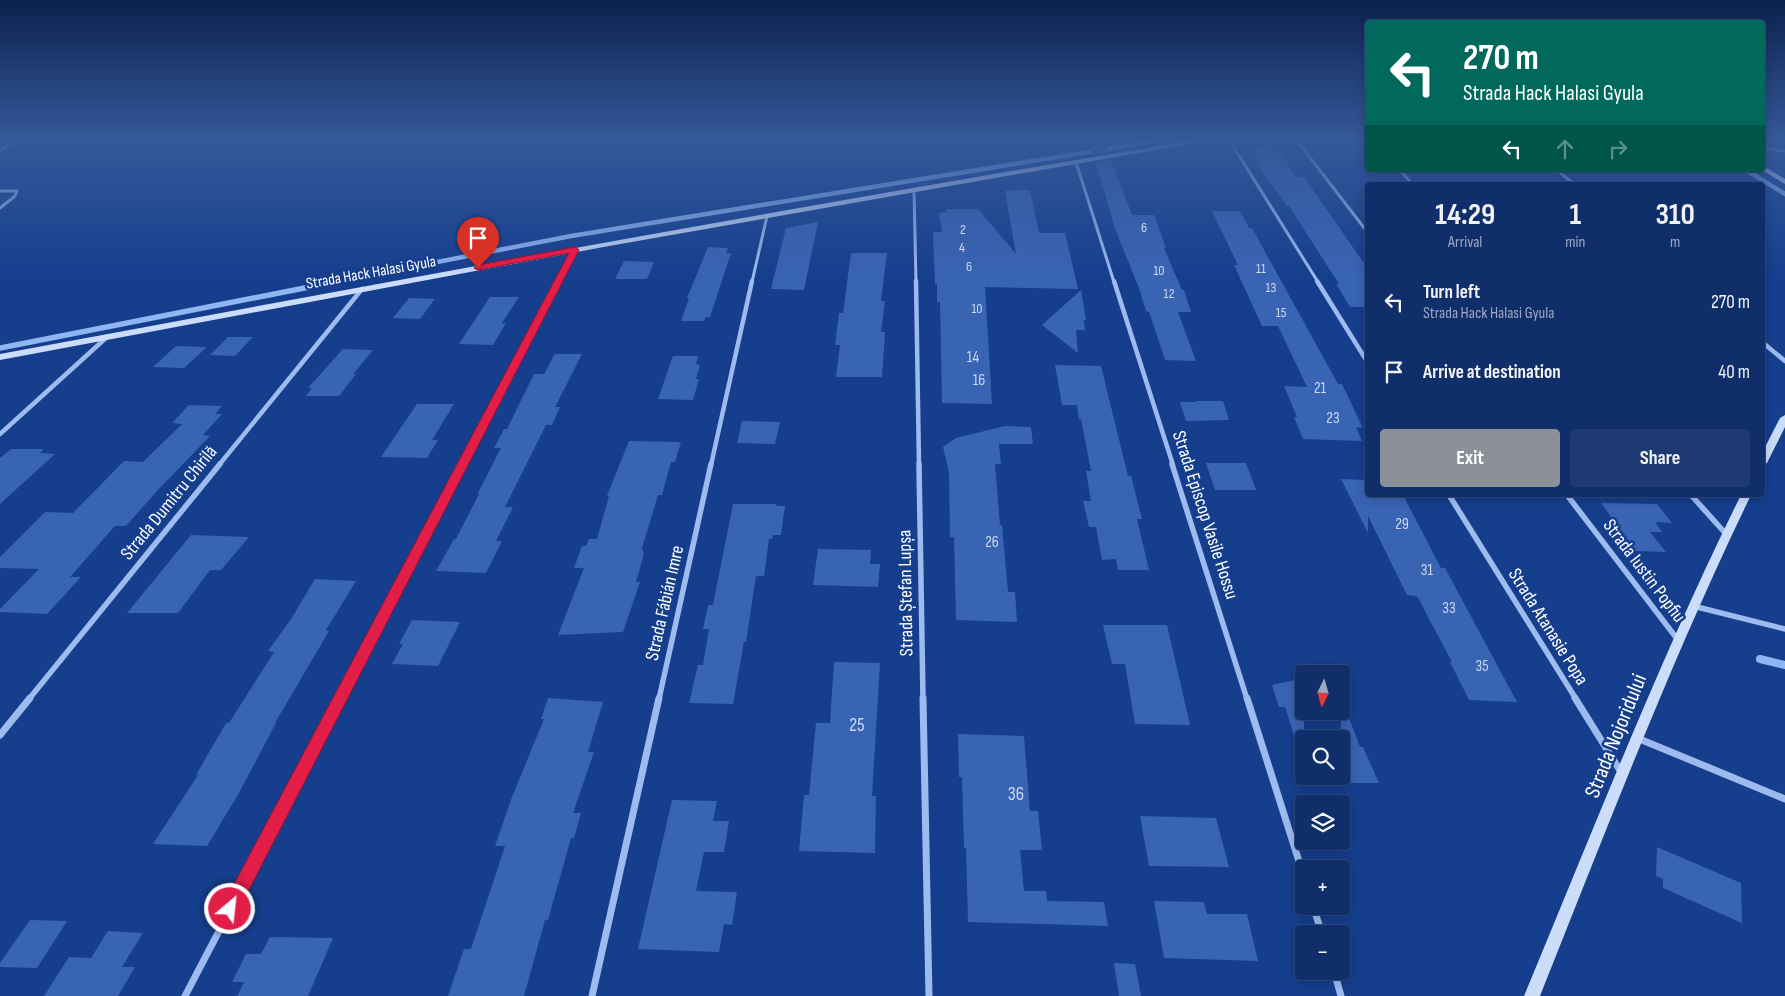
<!DOCTYPE html>
<html lang="en">
<head>
<meta charset="utf-8">
<style>
  :root { --surface:#102e6a; --page:#1e3a72; --text:#f1f3f6; --muted:#9ca8c1; --line:#304a7e; --accent:#8c9099 }
  body { margin:0; font-family:"Sofia Sans Condensed",sans-serif; background:var(--page); color:var(--text); height:100vh; display:flex; flex-direction:column; font-size:19px; white-space:nowrap }
  * { box-sizing:border-box; margin:0 }
  p { font-size:16px; color:var(--muted) }
  .icon { flex:none; width:28px; height:28px; fill:none; stroke:currentColor; stroke-width:2; stroke-linecap:round; stroke-linejoin:round }
  .map { position:relative; flex:1; overflow:hidden }
  .details { position:absolute; left:1365px; top:182px; width:400px; height:315px; display:flex; flex-direction:column; background:var(--surface); border-radius:5px; box-shadow:0 2px 12px #0003,0 0 0 1px var(--line) }
  .details>* { flex:none }
  .hud { position:absolute; left:1365px; top:20px; width:400px; height:152px; border-radius:5px; box-shadow:0 2px 12px #0003,0 0 0 1px var(--line); background:#00695c; color:#fff; overflow:hidden }
  .needle { width:32px; rotate:185deg }
  .controls { position:absolute; left:1295px; top:665px; display:grid; gap:10px }
  .controls a { display:grid; place-items:center; width:55px; height:55px; border-radius:5px; background:var(--surface); box-shadow:0 2px 12px #0003,0 0 0 1px var(--line); font-size:25px }
  .pin { position:absolute; display:grid; place-items:center; width:42px; height:42px; color:#fff; margin:-51px -21px; border-radius:50% 50% 50% 0; rotate:-45deg; box-shadow:0 0 5px #0007 }
  .pin .icon { rotate:45deg }
  .me { position:absolute; width:55px; margin:-28px; rotate:28deg; stroke-linejoin:round; filter:drop-shadow(0 0 4px #0008) }
  .turn { display:flex; align-items:center; gap:18px; height:105px; padding:0 15px; font-size:22px }
  .turn .icon { width:65px; height:65px; stroke-width:2.5 }
  .turn b { display:block; font-size:35px; line-height:42px }
  .lanes { display:flex; align-items:center; height:48px; padding:0 15px; background:#0003; justify-content:center; gap:25px; direction:ltr }
  .lanes .off { opacity:.35 }
  .eta { display:flex; justify-content:space-evenly; align-items:center; height:85px; text-align:center }
  .eta b { font-size:30px; font-weight:700; line-height:35px }
  .button { display:flex; gap:10px; margin-top:auto; padding:10px 15px }
  .button a { flex:1; height:58px; border-radius:5px; background:var(--accent); color:#fff; font-size:20px; font-weight:700; line-height:58px; text-align:center }
  .button a+a { background:var(--page); color:var(--text) }
  ul { padding:0; list-style:none }
  li { display:flex; align-items:center; gap:15px; height:70px; padding:0 15px }
  li div { flex:1 }
  li b { display:block; font-size:19px }
  li em { font-style:normal }
  .map>svg:first-child { display:block }
  .lines { fill:none; stroke-linecap:round; stroke-linejoin:round }
  .stream-far2 { stroke:#90b5f3; stroke-width:4.5 }
  .stream-far1 { stroke:#90b5f3; stroke-width:5.5 }
  .stream { stroke:#90b5f3; stroke-width:8 }
  .building { fill:#3964b4 }
  .street-far3 { stroke:#9ebbf0; stroke-width:3 }
  .street-far2 { stroke:#9ebbf0; stroke-width:4.5 }
  .street-far1 { stroke:#9ebbf0; stroke-width:5.5 }
  .street { stroke:#9ebbf0; stroke-width:7 }
  .secondary { fill:#ccdcfb; fill-rule:evenodd }
  .route { fill:#e11d48; stroke:#92132f }
  .labels { text-anchor:middle; dominant-baseline:central; stroke-width:5; stroke-linejoin:round; paint-order:stroke }
  .far-number-label { font-size:14px; fill:#ced8ec }
  .far-street-label { font-size:16px; fill:#fff; stroke:#153e8d }
  .number-label { font-size:16px; fill:#ced8ec }
  .street-label { font-size:19px; fill:#fff; stroke:#153e8d }
  .near-number-label { font-size:19px; fill:#ced8ec }
  .near-street-label { font-size:22px; fill:#fff; stroke:#153e8d }
</style>
</head>
<body>
<div class="map">
<svg width="1785" height="996" viewBox="0 0 1785 996">
  <rect width="100%" height="100%" fill="#153e8d"/>
  <g class="lines">
    <g class="stream-far2">
      <polyline points="1746,170 1785,194"/>
      <polyline points="334,282 571,236 1174,138"/>
    </g>
    <polyline class="stream-far1" points="0,348 340,281"/>
    <polyline class="stream" points="1760,659 1785,665"/>
  </g>
  <g class="building">
    <polygon points="1104,142 1108,153 1094,155 1091,146"/>
    <polygon points="1251,148 1279,150 1296,177 1304,177 1368,269 1368,307 1350,307 1336,284 1339,284 1289,206 1287,206 1261,169"/>
    <polygon points="1111,160 1132,215 1154,215 1166,248 1164,248 1182,290 1184,290 1191,312 1178,312 1196,361 1165,360 1149,312 1146,311 1139,288 1114,226 1096,162"/>
    <polygon points="1012,190 1030,190 1039,233 1065,233 1078,289 985,287 992,404 942,403 940,302 937,302 937,284 935,284 933,232 942,232 939,213 946,212 946,209 978,209 1016,254 1005,191"/>
    <polygon points="1212,211 1240,211 1249,228 1252,228 1338,384 1342,384 1363,428 1356,427 1362,441 1303,439 1294,417 1297,417 1284,386 1307,387 1278,326 1262,326 1234,265 1238,265"/>
    <polygon points="818,222 804,290 771,289 786,228"/>
    <polygon points="708,247 728,248 726,253 731,253 710,317 706,317 704,321 681,321 689,298 687,298"/>
    <polygon points="851,253 887,253 881,301 885,301 881,332 885,332 882,377 836,377 840,345 835,345 839,313 843,313"/>
    <polygon points="624,261 654,262 647,279 615,279"/>
    <polygon points="1081,290 1086,320 1084,320 1085,330 1076,330 1078,353 1042,325"/>
    <polygon points="490,297 519,297 502,323 506,323 493,345 459,344"/>
    <polygon points="409,298 435,299 420,319 393,318"/>
    <polygon points="228,337 253,337 235,356 210,355"/>
    <polygon points="176,346 207,347 184,368 153,367"/>
    <polygon points="343,349 373,350 353,374 356,374 339,396 306,396 312,388 308,388"/>
    <polygon points="555,354 582,354 555,407 560,407 552,425 546,425 505,507 513,507 496,541 502,541 486,573 436,571 454,539 456,539 479,494 478,493 501,448 494,448 504,429 507,429 534,374 544,374"/>
    <polygon points="673,356 698,356 696,364 700,365 696,379 699,379 693,400 658,399"/>
    <polygon points="1055,365 1101,366 1128,476 1131,476 1142,519 1137,519 1149,570 1118,570 1116,559 1102,560 1096,527 1089,527 1083,501 1091,501 1086,471 1091,471 1081,419 1079,419 1077,405 1062,405"/>
    <polygon points="1196,401 1223,401 1229,420 1186,421 1180,402 1196,402"/>
    <polygon points="417,404 454,404 432,440 438,440 427,458 381,457"/>
    <polygon points="189,405 222,406 215,414 222,414 203,435 210,436 157,491 126,526 115,526 70,577 81,577 47,614 0,612 0,609 39,569 0,568 0,557 45,512 73,513 124,461 143,462 182,424 172,423"/>
    <polygon points="742,421 780,422 775,444 737,443"/>
    <polygon points="1005,426 1031,427 1033,444 999,444 1001,464 995,464 1000,525 1002,525 1008,592 1015,592 1017,622 956,620 954,537 950,537 949,472 943,447 956,438"/>
    <polygon points="629,441 681,442 675,462 671,462 662,495 658,495 642,548 644,554 636,582 640,582 623,632 558,635 584,568 574,568 582,546 586,546 589,539 597,539 609,496 607,496"/>
    <polygon points="11,449 44,449 40,453 55,454 0,504 0,458"/>
    <polygon points="1206,463 1246,463 1256,490 1215,490"/>
    <polygon points="1341,479 1368,480 1368,495 1403,495 1441,568 1445,568 1517,702 1469,700 1450,662 1452,662 1417,596 1407,595 1368,516 1368,533"/>
    <polygon points="1601,503 1657,504 1672,523 1655,522 1662,532 1650,532 1666,552 1636,551"/>
    <polygon points="733,504 777,504 776,506 785,506 781,535 773,535 772,539 769,539 764,576 756,576 746,642 744,642 733,704 689,703 698,665 703,665 709,629 703,629 708,605 713,605"/>
    <polygon points="191,535 249,537 221,570 210,570 178,613 127,613"/>
    <polygon points="818,549 871,550 870,564 880,564 878,587 813,585"/>
    <polygon points="315,579 356,581 326,630 329,631 275,723 276,723 239,793 207,846 153,844 198,775 196,775 226,723 229,723 274,652 268,651 291,619"/>
    <polygon points="412,620 460,622 438,666 392,664 403,644 399,644"/>
    <polygon points="1103,625 1167,625 1190,725 1135,724 1125,664 1112,664"/>
    <polygon points="834,662 880,663 872,796 876,796 875,853 799,851 804,795 809,795 816,723 830,723"/>
    <polygon points="1304,678 1304,753 1300,754 1285,707 1279,707 1272,685"/>
    <polygon points="548,698 603,702 588,752 594,752 573,813 581,813 574,838 571,838 548,920 545,920 524,996 448,996 464,949 471,949 505,846 495,846 512,797 544,719 541,719"/>
    <polygon points="1341,702 1343,702 1360,747 1363,747 1379,783 1341,783"/>
    <polygon points="958,734 1024,736 1030,811 1038,811 1042,850 1020,850 1024,891 1046,891 1047,901 1104,902 1108,926 968,922 966,848 964,848 962,777 959,777"/>
    <polygon points="672,800 717,801 713,821 729,821 724,852 704,852 696,891 737,892 732,925 724,924 719,952 638,949"/>
    <polygon points="1140,816 1216,818 1229,867 1149,866"/>
    <polygon points="1657,847 1741,883 1742,923 1663,888 1663,879 1656,876"/>
    <polygon points="1154,901 1204,902 1207,914 1247,914 1258,961 1164,958"/>
    <polygon points="30,920 67,921 37,968 0,967 0,963"/>
    <polygon points="108,931 143,933 122,967 135,967 118,996 44,996 69,957 91,958"/>
    <polygon points="270,937 333,938 308,996 237,996 244,982 232,982 246,954 261,954"/>
    <polygon points="1114,963 1135,964 1141,996 1119,996"/>
  </g>
  <g class="lines">
    <g class="street-far3">
      <polyline points="1228,138 1318,282"/>
      <polyline points="1295,138 1368,233"/>
      <polyline points="1762,148 1785,151"/>
      <polyline points="0,151 17,138"/>
      <polyline points="1076,162 1114,282"/>
      <polyline points="1400,170 1413,185"/>
      <polyline points="1557,170 1575,185"/>
      <polyline points="914,190 916,282"/>
      <polyline points="0,191 17,191 15,196 0,208"/>
      <polyline points="558,282 575,250"/>
      <polyline points="752,282 767,216"/>
    </g>
    <g class="street-far2">
      <polyline points="916,281 919,465"/>
      <polyline points="1114,281 1173,465"/>
      <polyline points="1317,281 1368,363"/>
      <polyline points="1762,342 1785,361"/>
      <polyline points="0,434 107,337"/>
      <polyline points="219,465 362,289"/>
      <polyline points="462,465 559,281"/>
      <polyline points="711,465 752,281"/>
    </g>
    <g class="street-far1">
      <polyline points="919,464 923,699"/>
      <polyline points="1172,464 1247,699"/>
      <polyline points="1449,495 1576,699"/>
      <polyline points="1567,495 1678,640"/>
      <polyline points="1691,495 1726,534"/>
      <polyline points="1693,606 1785,629"/>
      <polyline points="29,699 220,464"/>
      <polyline points="340,699 463,464"/>
      <polyline points="659,699 711,464"/>
    </g>
    <g class="street">
      <polyline points="923,698 929,996"/>
      <polyline points="1247,698 1304,877"/>
      <polyline points="1575,698 1621,772"/>
      <polyline points="0,735 30,698"/>
      <polyline points="1637,738 1785,799"/>
      <polyline points="1313,906 1322,934"/>
      <polyline points="1334,971 1341,996"/>
      <polyline points="185,996 341,698"/>
      <polyline points="592,996 659,698"/>
    </g>
    <g class="secondary">
      <path d="M1207,138h16l-614,108 -609,114v-6c402,-75 803,-149 1207,-216z"/>
      <polygon points="1762,165 1785,179 1785,184 1762,170"/>
      <polygon points="1785,415 1785,427 1767,463 1762,466 1762,453 1780,418"/>
      <path d="M1741,495h10c-79,163 -144,333 -211,501h-16c70,-168 136,-338 217,-501z"/>
    </g>
  </g>
  <linearGradient id="sky" x2="0" y2="1"><stop stop-color="#0c224e"/><stop offset="0.5" stop-color="#35589a"/><stop offset="1" stop-color="#35589a" stop-opacity="0"/></linearGradient>
  <rect width="1785" height="278" fill="url(#sky)"/>
  <polygon class="route" points="575,247 579,250 236,915 230,917 224,915 222,909 224,903 569,253 478,270 474,268 478,265"/>
  <g class="labels">
    <g class="far-number-label">
      <text x="1144" y="227">6</text>
      <text x="963" y="229">2</text>
      <text x="962" y="247">4</text>
      <text x="969" y="266">6</text>
      <text x="1261" y="268">11</text>
      <text x="1159" y="270">10</text>
      <text x="1271" y="287">13</text>
      <text x="1169" y="293">12</text>
      <text x="977" y="308">10</text>
      <text x="1281" y="312">15</text>
    </g>
    <g class="far-street-label">
      <text transform="translate(371 273) rotate(-10)">Strada Hack Halasi Gyula</text>
    </g>
    <g class="number-label">
      <text x="973" y="357">14</text>
      <text x="979" y="380">16</text>
      <text x="1320" y="388">21</text>
      <text x="1333" y="418">23</text>
      <text x="1402" y="524">29</text>
      <text x="992" y="542">26</text>
      <text x="1427" y="570">31</text>
      <text x="1449" y="608">33</text>
      <text x="1482" y="666">35</text>
    </g>
    <g class="street-label">
      <text transform="translate(169 503) rotate(-51)">Strada Dumitru Chirilă</text>
      <text transform="translate(1205 515) rotate(72)">Strada Episcop Vasile Hossu</text>
      <text transform="translate(1644 571) rotate(53)">Strada Iustin Popfiu</text>
      <text transform="translate(906 593) rotate(-91)">Strada Ștefan Lupșa</text>
      <text transform="translate(665 603) rotate(-77)">Strada Fábián Imre</text>
      <text transform="translate(1548 627) rotate(58)">Strada Atanasie Popa</text>
    </g>
    <g class="near-number-label">
      <text x="857" y="725">25</text>
      <text x="1016" y="794">36</text>
    </g>
    <g class="near-street-label">
      <text transform="translate(1616 736) rotate(-68)">Strada Nojoridului</text>
    </g>
  </g>
</svg>
<div class="controls">
<a><svg class="needle" viewBox="-14 -14 28 28"><path d="M0-13l5 13h-10z" fill="#e53935"/><path d="M0 13l5-13h-10z" fill="#9ca8c1"/></svg></a>
<a><svg class="icon" aria-label="search" viewBox="0 0 24 24"><circle cx="10" cy="10" r="6"/><path d="M15 15l6 6"/></svg></a>
<a><svg class="icon" aria-label="layers" viewBox="0 0 24 24"><path d="M12 4l9 5-9 5-9-5zM3 14l9 5 9-5"/></svg></a>
<a>+</a>
<a>−</a>
</div>
<div class="pin" style="left:478px;top:268px;background:#d93025"><svg class="icon" aria-label="arrive" viewBox="0 0 24 24"><path d="M6 21V4h12l-3 4 3 4H6"/></svg></div>
<svg class="me" style="left:230px;top:909px" viewBox="-20 -20 40 40"><circle r="17" fill="#e11d48" stroke="#fff" stroke-width="3"/><path d="M0-11L8 9 0 5-8 9z" fill="#fff"/></svg>
<div class="hud">
<div class="turn"><svg class="icon" aria-label="left" viewBox="0 0 24 24"><path d="M17 20v-9H6M10 6l-5 5 5 5"/></svg><div><b>270 m</b>Strada Hack Halasi Gyula</div></div>
<div class="lanes"><svg class="icon" aria-label="left" viewBox="0 0 24 24"><path d="M17 20v-9H6M10 6l-5 5 5 5"/></svg><svg class="icon off" aria-label="ahead" viewBox="0 0 24 24"><path d="M12 20V5M6 11l6-6 6 6"/></svg><svg class="icon off" aria-label="right" viewBox="0 0 24 24"><path d="M7 20v-9h11M14 6l5 5-5 5"/></svg></div>
</div>
<section class="details">
<div class="eta">
<div><b>14:29</b><p>Arrival</p></div>
<div><b>1</b><p>min</p></div>
<div><b>310</b><p>m</p></div>
</div>
<ul>
<li><svg class="icon" aria-label="left" viewBox="0 0 24 24"><path d="M17 20v-9H6M10 6l-5 5 5 5"/></svg><div><b>Turn left</b><p>Strada Hack Halasi Gyula</p></div><em>270 m</em></li>
<li><svg class="icon" aria-label="arrive" viewBox="0 0 24 24"><path d="M6 21V4h12l-3 4 3 4H6"/></svg><div><b>Arrive at destination</b></div><em>40 m</em></li>
</ul>
<div class="button"><a>Exit</a><a>Share</a></div>
</section>
</div>
</body>
</html>
